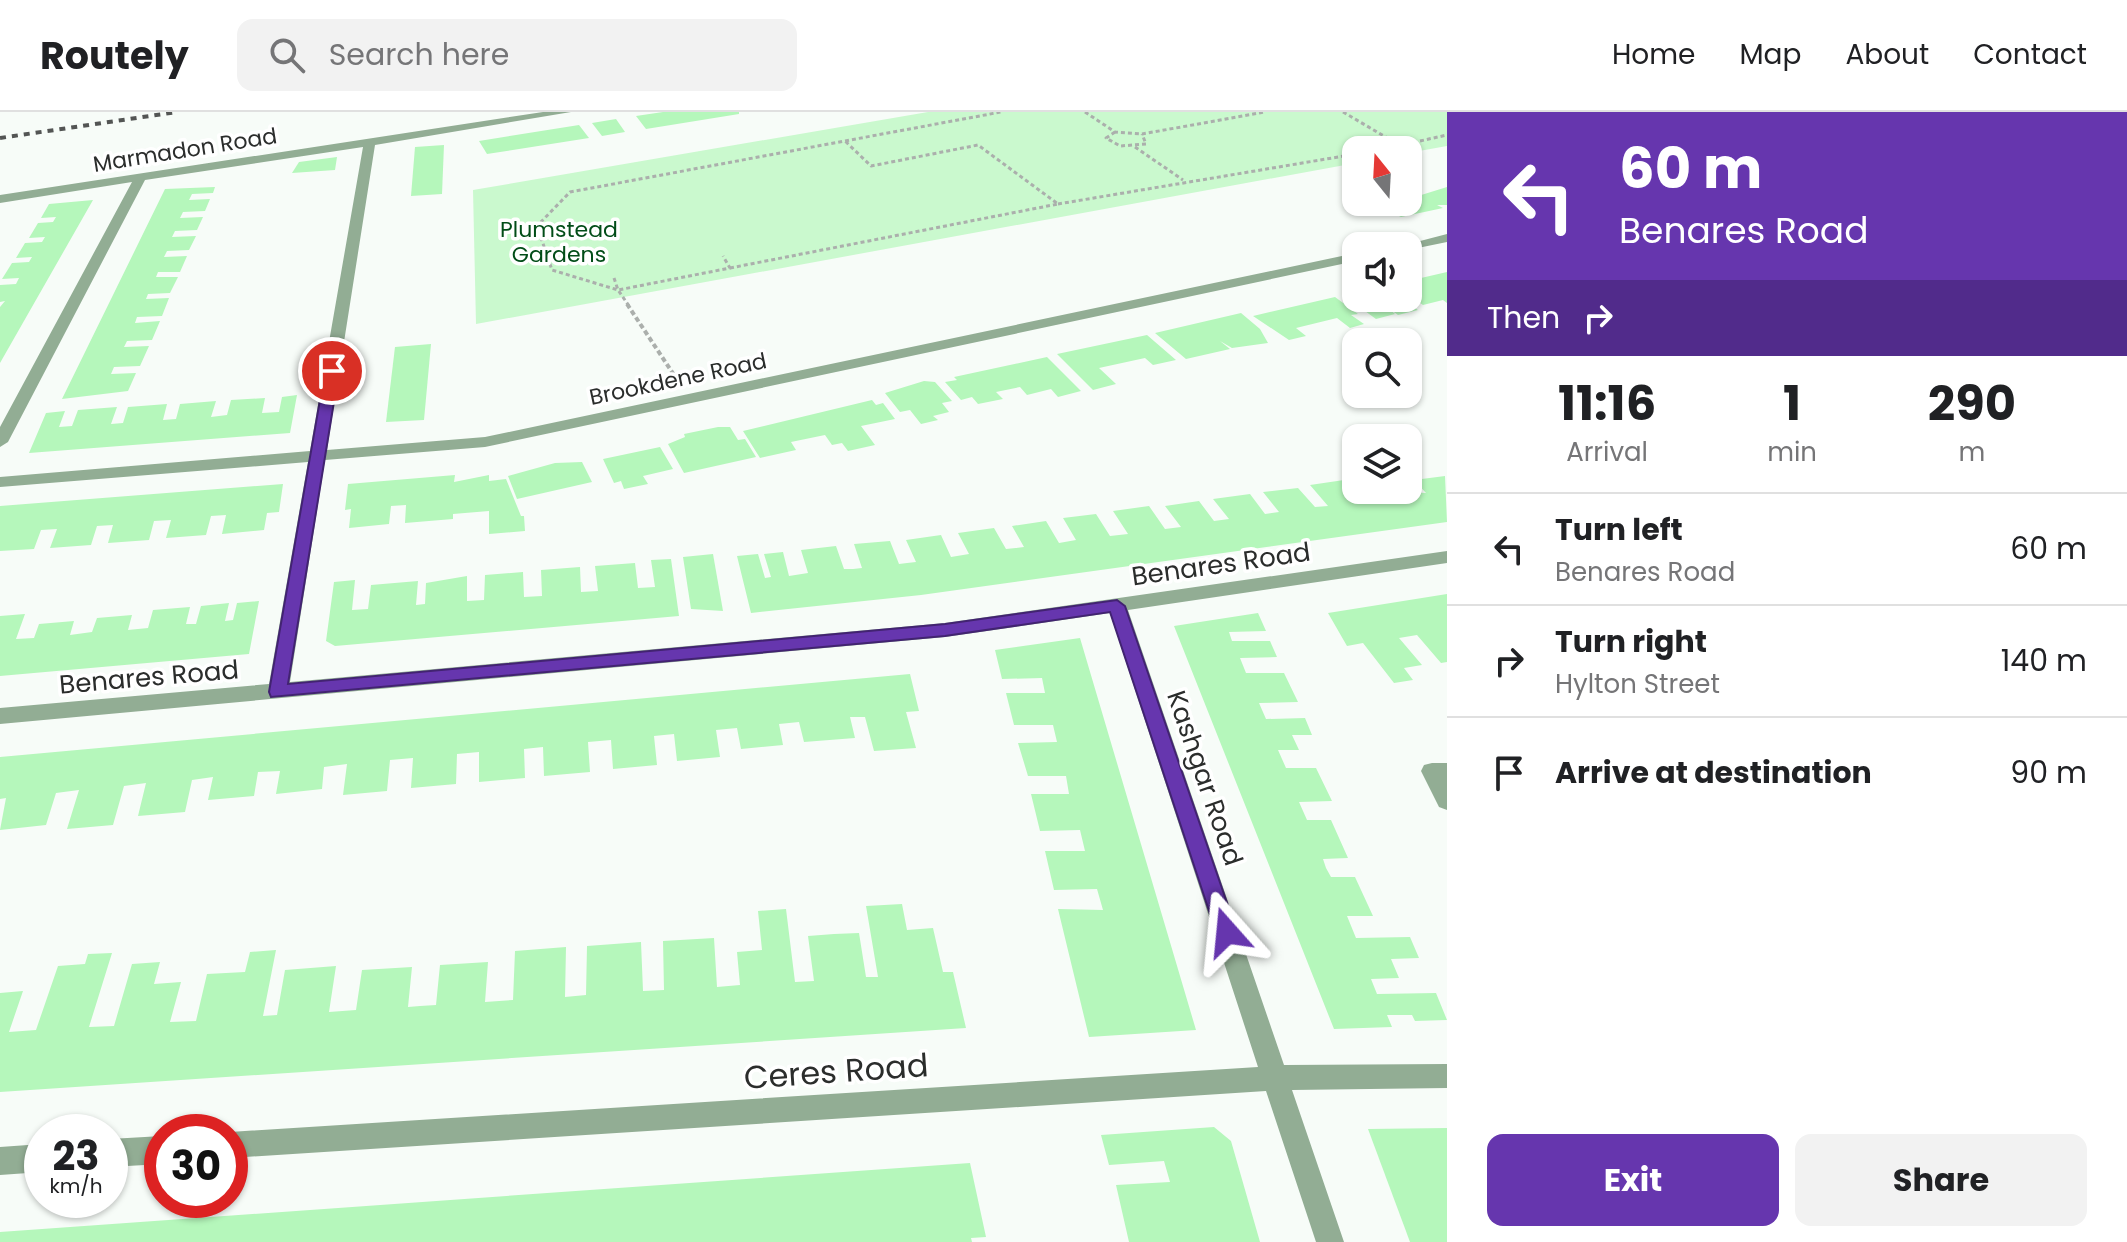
<!DOCTYPE html>
<html lang="en">
<head>
<meta charset="utf-8">
<style>
  :root { --surface:#fff; --page:#f2f2f2; --text:#202124; --muted:#757577; --line:#e0e0e0; --accent:#6636ae }
  body { margin:0; font-family:Poppins,sans-serif; background:var(--page); color:var(--text); height:100vh; display:flex; flex-direction:column; font-size:30px; white-space:nowrap }
  * { box-sizing:border-box; margin:0 }
  p { font-size:26px; color:var(--muted) }
  .icon { flex:none; width:44px; height:44px; fill:none; stroke:currentColor; stroke-width:2; stroke-linecap:round; stroke-linejoin:round }
  .map { position:relative; flex:1; overflow:hidden }
  .panel { display:flex; flex-direction:column; background:var(--surface); width:680px }
  .panel>* { flex:none }
  .guide { background:#6636ae; color:#fff; overflow:hidden }
  .needle { width:52px; rotate:342deg }
  .tools { position:absolute; left:1342px; top:24px; display:grid; gap:16px }
  .tools a { display:grid; place-items:center; width:80px; height:80px; border-radius:16px; background:var(--surface); box-shadow:0 2px 6px #0004; font-size:40px }
  .speed { position:absolute; left:24px; top:1002px; display:flex; gap:16px; font-size:40px; font-weight:700; text-align:center }
  .speed>* { display:grid; place-content:center; width:104px; height:104px; border-radius:50%; background:var(--surface); box-shadow:0 2px 6px #0004; line-height:1 }
  .speed small { font-size:20px; font-weight:400 }
  .speed .limit { border:12px solid #d22; background:#fff; color:#111 }
  .pin { position:absolute; display:grid; place-items:center; width:68px; height:68px; color:#fff; margin:-34px; border:4px solid #fff; border-radius:50%; box-shadow:0 2px 8px #0007 }
  .me { position:absolute; width:88px; margin:-44px; rotate:342deg; stroke-linejoin:round; filter:drop-shadow(0 0 6px #0008) }
  .turn { display:flex; align-items:center; gap:28px; height:168px; padding:0 40px; font-size:36px }
  .turn .icon { width:104px; height:104px; stroke-width:2.5 }
  .turn b { display:block; font-size:56px; line-height:68px }
  .then { display:flex; align-items:center; height:76px; padding:0 40px; background:#0003; gap:16px; font-size:30px }
  .eta { display:flex; justify-content:space-evenly; align-items:center; height:136px; text-align:center }
  .eta b { font-size:48px; font-weight:700; line-height:56px }
  .action { display:flex; gap:16px; margin-top:auto; padding:16px 40px }
  .action a { flex:1; height:92px; border-radius:16px; background:var(--accent); color:#fff; font-size:32px; font-weight:700; line-height:92px; text-align:center }
  .action a+a { background:var(--page); color:var(--text) }
  ul { padding:0; list-style:none }
  li { display:flex; align-items:center; gap:24px; height:112px; padding:0 40px; border-top:2px solid var(--line) }
  li div { flex:1 }
  li b { display:block; font-size:30px }
  li em { font-style:normal }
  header { display:flex; align-items:center; gap:48px; box-sizing:border-box; height:112px; padding:0 40px; background:var(--surface); border-bottom:2px solid var(--line) }
  header strong { font-size:38px }
  nav { display:flex; gap:44px; margin-inline-start:auto; font-size:28px }
  .search { width:560px; height:72px; background:var(--page); display:flex; align-items:center; gap:20px; box-sizing:border-box; padding:0 28px; border-radius:16px; color:var(--muted); font-size:30px }
  main { display:flex; flex:1; min-height:0 }
  .map>svg:first-child { display:block }
  .green { fill:#caf9ce }
  .building { fill:#b5f7bb }
  .lines { fill:none; stroke-linecap:round; stroke-linejoin:round }
  .path-far1 { stroke:#abafac; stroke-width:3; stroke-dasharray:4 3; stroke-linecap:butt }
  .path { stroke:#abafac; stroke-width:4; stroke-dasharray:5 3; stroke-linecap:butt }
  .lane { fill:#92ad94; fill-rule:evenodd }
  .street { fill:#92ad94; fill-rule:evenodd }
  .rail { stroke:#535554; stroke-width:4; stroke-dasharray:6 6; stroke-linecap:butt }
  .route { fill:#6636ae; stroke:#422371; stroke-width:2 }
  .labels { text-anchor:middle; dominant-baseline:central; stroke-width:7; stroke-linejoin:round; paint-order:stroke }
  .far-street-label { font-size:22px; fill:#2b2d2c; stroke:#fff }
  .far-park-label { font-size:22px; fill:#024d18; stroke:#fff }
  .street-label { font-size:26px; fill:#2b2d2c; stroke:#fff }
  .near-street-label { font-size:32px; fill:#2b2d2c; stroke:#fff }
</style>
</head>
<body>
<header>
<strong>Routely</strong>
<div class="search"><svg class="icon" aria-label="search" viewBox="0 0 24 24"><circle cx="10" cy="10" r="6"/><path d="M15 15l6 6"/></svg>Search here</div>
<nav><a>Home</a><a>Map</a><a>About</a><a>Contact</a></nav>
</header>
<main>
<div class="map">
<svg width="1447" height="1130" viewBox="0 0 1447 1130">
  <rect width="100%" height="100%" fill="#f7fcf8"/>
  <polygon class="green" points="928,0 1447,0 1447,34 1408,41 1408,38 1356,38 1356,51 476,212 473,78"/>
  <g class="building">
    <polygon points="663,0 739,0 739,2 646,17 636,4"/>
    <polygon points="616,7 625,20 602,24 592,11"/>
    <polygon points="579,13 589,26 487,42 479,29"/>
    <polygon points="444,33 442,82 411,84 415,35"/>
    <polygon points="337,45 335,58 292,61 299,50"/>
    <polygon points="215,75 213,81 192,82 189,88 210,87 205,99 183,100 180,106 203,105 197,118 175,119 172,125 196,124 189,138 167,139 164,145 187,144 180,160 158,160 156,165 178,165 170,181 148,182 146,187 169,186 162,204 137,205 135,211 160,209 152,228 127,229 124,235 149,234 140,254 114,255 111,262 136,261 128,279 62,287 165,77"/>
    <polygon points="1447,75 1447,93 1437,93 1443,96 1401,105 1371,90 1408,90 1408,81 1418,84"/>
    <polygon points="93,88 0,251 0,195 5,189 0,190 0,173 16,172 19,166 2,167 12,151 29,150 32,145 16,146 25,131 42,130 45,125 29,126 38,111 53,110 56,105 41,106 49,92"/>
    <polygon points="1447,160 1447,191 1443,188 1423,193 1408,182 1408,169"/>
    <polygon points="1356,178 1356,186 1401,186 1418,198 1398,203 1387,195 1395,202 1376,207 1343,183"/>
    <polygon points="1335,185 1358,202 1351,203 1364,212 1350,216 1337,206 1296,216 1306,224 1289,228 1253,204"/>
    <polygon points="1241,201 1260,217 1268,231 1232,236 1220,229 1230,237 1186,247 1155,221"/>
    <polygon points="1147,223 1176,248 1153,253 1145,246 1099,256 1116,272 1093,278 1057,242"/>
    <polygon points="431,232 424,308 386,310 395,235"/>
    <polygon points="1047,245 1081,279 1058,285 1051,277 1027,283 1020,275 996,280 1003,287 978,292 972,285 961,288 945,270 957,268 954,265"/>
    <polygon points="924,269 935,270 952,289 942,291 949,300 933,304 938,308 921,312 910,298 900,300 885,281"/>
    <polygon points="297,283 290,321 29,341 46,301 65,299 59,315 72,314 78,298 117,295 111,312 123,311 128,295 167,292 163,308 176,307 180,292 216,289 211,305 227,303 231,288 265,286 262,301 279,300 282,285"/>
    <polygon points="872,288 876,293 883,291 895,307 861,314 875,333 848,339 842,331 832,333 825,323 791,330 796,338 760,346 743,319"/>
    <polygon points="718,315 730,315 738,328 745,327 756,345 684,361 668,332 685,325 684,322"/>
    <polygon points="660,335 673,357 643,364 648,372 624,377 621,369 614,371 603,347"/>
    <polygon points="582,350 592,370 517,387 508,364 555,351"/>
    <polygon points="455,363 454,370 489,363 489,369 506,367 521,404 524,404 525,419 489,422 489,399 453,402 453,407 405,411 406,393 391,394 389,412 349,416 351,397 345,398 348,372"/>
    <polygon points="1445,364 1447,410 921,483 751,501 737,444 758,442 765,466 771,465 764,442 783,440 789,464 808,461 801,438 836,434 844,457 853,457 862,456 854,432 890,429 899,452 907,451 916,450 906,428 941,423 951,445 969,442 958,421 994,416 1006,437 1024,435 1012,414 1046,409 1059,431 1076,428 1063,406 1096,402 1110,424 1128,422 1113,399 1149,394 1165,417 1181,415 1165,394 1199,389 1214,409 1229,407 1213,387 1250,382 1265,402 1279,400 1263,380 1298,376 1315,395 1328,394 1310,373 1344,368 1363,390 1378,388 1369,378 1426,381 1414,368"/>
    <polygon points="283,372 279,400 267,401 264,418 222,422 226,403 211,404 206,423 166,426 171,408 154,409 149,428 108,431 113,413 97,414 91,433 50,436 57,417 41,418 34,437 0,439 0,394"/>
    <polygon points="713,442 723,499 691,497 683,445"/>
    <polygon points="671,447 679,504 335,534 326,529 334,470 355,468 352,498 368,497 371,473 418,469 416,493 425,492 426,471 467,464 467,489 484,488 485,463 523,460 524,485 542,484 541,458 580,455 581,480 598,479 595,454 635,451 638,476 655,475 651,448"/>
    <polygon points="1447,482 1447,550 1441,551 1417,523 1399,526 1422,553 1404,556 1413,568 1394,571 1363,531 1347,534 1328,501"/>
    <polygon points="259,489 249,542 0,564 0,504 25,502 16,527 34,526 39,512 74,509 70,523 92,520 97,506 132,503 128,518 148,516 153,498 190,495 186,512 196,512 201,494 229,491 225,509 233,508 237,491"/>
    <polygon points="1258,501 1266,519 1229,520 1232,529 1270,529 1277,545 1240,546 1246,561 1284,561 1298,590 1259,591 1266,607 1305,606 1312,623 1292,623 1299,638 1278,638 1286,656 1316,656 1332,689 1299,690 1307,708 1331,708 1348,746 1323,747 1326,756 1331,765 1355,765 1373,804 1347,804 1356,826 1410,825 1419,846 1391,847 1399,866 1371,867 1377,882 1436,881 1447,908 1415,909 1412,903 1387,903 1392,915 1334,917 1174,514"/>
    <polygon points="1080,526 1196,918 1089,925 1058,797 1103,798 1097,777 1054,778 1045,739 1085,739 1080,718 1040,719 1031,682 1069,682 1066,664 1028,664 1018,631 1057,630 1053,613 1014,613 1006,581 1045,581 1042,566 1002,567 995,538"/>
    <polygon points="910,562 919,599 906,600 916,636 874,639 865,605 850,605 855,626 804,630 799,610 779,612 783,633 741,637 737,616 716,618 720,645 677,649 674,622 654,624 657,653 613,657 611,628 588,630 590,660 544,664 543,635 524,637 525,666 479,670 479,640 457,642 456,672 411,676 413,646 390,648 387,679 343,683 347,652 324,655 322,677 276,682 280,659 258,660 254,684 208,688 213,665 192,668 185,700 138,704 146,671 124,674 113,713 67,717 79,678 56,681 46,713 0,718 6,686 0,687 0,645"/>
    <polygon points="902,792 907,818 933,816 943,860 953,860 966,916 0,980 0,881 23,879 9,920 36,918 58,854 85,852 88,842 112,841 89,915 114,914 132,852 160,850 154,872 181,870 170,910 196,909 207,862 245,860 250,840 276,838 263,904 277,903 285,858 336,854 329,900 356,898 362,858 412,855 408,895 420,894 436,893 440,853 488,850 485,890 513,888 515,839 566,835 565,885 586,883 587,834 641,830 643,879 664,878 663,829 714,826 717,875 740,873 737,840 762,838 758,799 786,797 795,870 814,869 808,824 834,822 859,821 866,865 878,865 866,794"/>
    <polygon points="1214,1015 1231,1029 1260,1130 1129,1130 1116,1073 1170,1070 1164,1049 1109,1053 1101,1023"/>
    <polygon points="1447,1016 1447,1130 1410,1130 1368,1017"/>
    <polygon points="970,1051 986,1125 971,1126 972,1130 0,1130 0,1120"/>
  </g>
  <g class="lines">
    <g class="path-far1">
      <polyline points="1085,0 1115,20 1142,22 1265,0"/>
      <polyline points="1343,0 1401,34"/>
      <polyline points="1115,20 1106,26 1120,34 1146,32 1142,22"/>
      <polyline points="1135,35 1183,68"/>
      <polyline points="1379,38 1447,23"/>
      <polyline points="1058,92 1356,42"/>
      <polyline points="730,156 1058,92 978,33 871,54 844,28"/>
      <polyline points="614,166 618,178 730,156 723,144"/>
      <polyline points="629,194 618,178 552,158 537,114 570,80 1001,0"/>
    </g>
    <polyline class="path" points="627,192 674,263"/>
    <polygon class="lane" points="1432,651 1447,651 1447,698 1439,695 1421,659 1424,653"/>
    <g class="street">
      <polygon points="543,0 571,0 375,33 327,338 485,325 1356,141 1356,149 485,335 325,348 290,570 945,511 1447,439 1447,451 1128,498 1284,953 1447,952 1447,976 1292,978 1344,1130 1316,1130 1266,979 230,1046 230,1020 1258,955 1110,501 945,525 0,612 0,596 269,572 308,350 0,375 0,365 310,339 363,35 145,68 8,330 0,335 0,315 132,70 0,91 0,83"/>
      <polygon points="1447,122 1447,130 1408,138 1408,134 1401,134"/>
      <polygon points="162,1024 162,1052 110,1055 110,1027"/>
      <polygon points="42,1032 42,1060 0,1063 0,1035"/>
    </g>
    <polyline class="rail" points="0,26 177,0"/>
  </g>
  <polygon class="route" points="332,255 339,259 288,572 945,512 1117,488 1125,494 1237,820 1234,826 1219,826 1216,820 1110,500 945,524 271,585 269,580 325,259"/>
  <g class="labels">
    <g class="far-street-label">
      <text transform="translate(185 38) rotate(-9)">Marmadon Road</text>
      <text transform="translate(678 267) rotate(-12)">Brookdene Road</text>
    </g>
    <g class="far-park-label">
      <text x="559" y="117">Plumstead<tspan x="559" dy="25">Gardens</tspan></text>
    </g>
    <g class="street-label">
      <text transform="translate(1221 452) rotate(-8)">Benares Road</text>
      <text transform="translate(149 565) rotate(-5)">Benares Road</text>
      <text transform="translate(1205 666) rotate(71)">Kashgar Road</text>
    </g>
    <g class="near-street-label">
      <text transform="translate(836 959) rotate(-4)">Ceres Road</text>
    </g>
  </g>
</svg>
<div class="tools">
<a><svg class="needle" viewBox="-14 -14 28 28"><path d="M0-13l5 13h-10z" fill="#e53935"/><path d="M0 13l5-13h-10z" fill="#757577"/></svg></a>
<a><svg class="icon" aria-label="sound" viewBox="0 0 24 24"><path d="M4 9h4l5-4v14l-5-4H4zM17 9q2 3 0 6"/></svg></a>
<a><svg class="icon" aria-label="search" viewBox="0 0 24 24"><circle cx="10" cy="10" r="6"/><path d="M15 15l6 6"/></svg></a>
<a><svg class="icon" aria-label="layers" viewBox="0 0 24 24"><path d="M12 4l9 5-9 5-9-5zM3 14l9 5 9-5"/></svg></a>
</div>
<div class="speed"><div>23<small>km/h</small></div><div class="limit">30</div></div>
<div class="pin" style="left:332px;top:259px;background:#d93025"><svg class="icon" aria-label="arrive" viewBox="0 0 24 24"><path d="M6 21V4h12l-3 4 3 4H6"/></svg></div>
<svg class="me" style="left:1227px;top:820px" viewBox="-20 -20 40 40"><path d="M0-17L14 15 0 8-14 15z" fill="#6636ae" stroke="#fff" stroke-width="4"/></svg>
</div>
<section class="panel">
<div class="guide">
<div class="turn"><svg class="icon" aria-label="left" viewBox="0 0 24 24"><path d="M17 20v-9H6M10 6l-5 5 5 5"/></svg><div><b>60 m</b>Benares Road</div></div>
<div class="then">Then<svg class="icon" aria-label="right" viewBox="0 0 24 24"><path d="M7 20v-9h11M14 6l5 5-5 5"/></svg></div>
</div>
<div class="eta">
<div><b>11:16</b><p>Arrival</p></div>
<div><b>1</b><p>min</p></div>
<div><b>290</b><p>m</p></div>
</div>
<ul>
<li><svg class="icon" aria-label="left" viewBox="0 0 24 24"><path d="M17 20v-9H6M10 6l-5 5 5 5"/></svg><div><b>Turn left</b><p>Benares Road</p></div><em>60 m</em></li>
<li><svg class="icon" aria-label="right" viewBox="0 0 24 24"><path d="M7 20v-9h11M14 6l5 5-5 5"/></svg><div><b>Turn right</b><p>Hylton Street</p></div><em>140 m</em></li>
<li><svg class="icon" aria-label="arrive" viewBox="0 0 24 24"><path d="M6 21V4h12l-3 4 3 4H6"/></svg><div><b>Arrive at destination</b></div><em>90 m</em></li>
</ul>
<div class="action"><a>Exit</a><a>Share</a></div>
</section>
</main>
</body>
</html>
